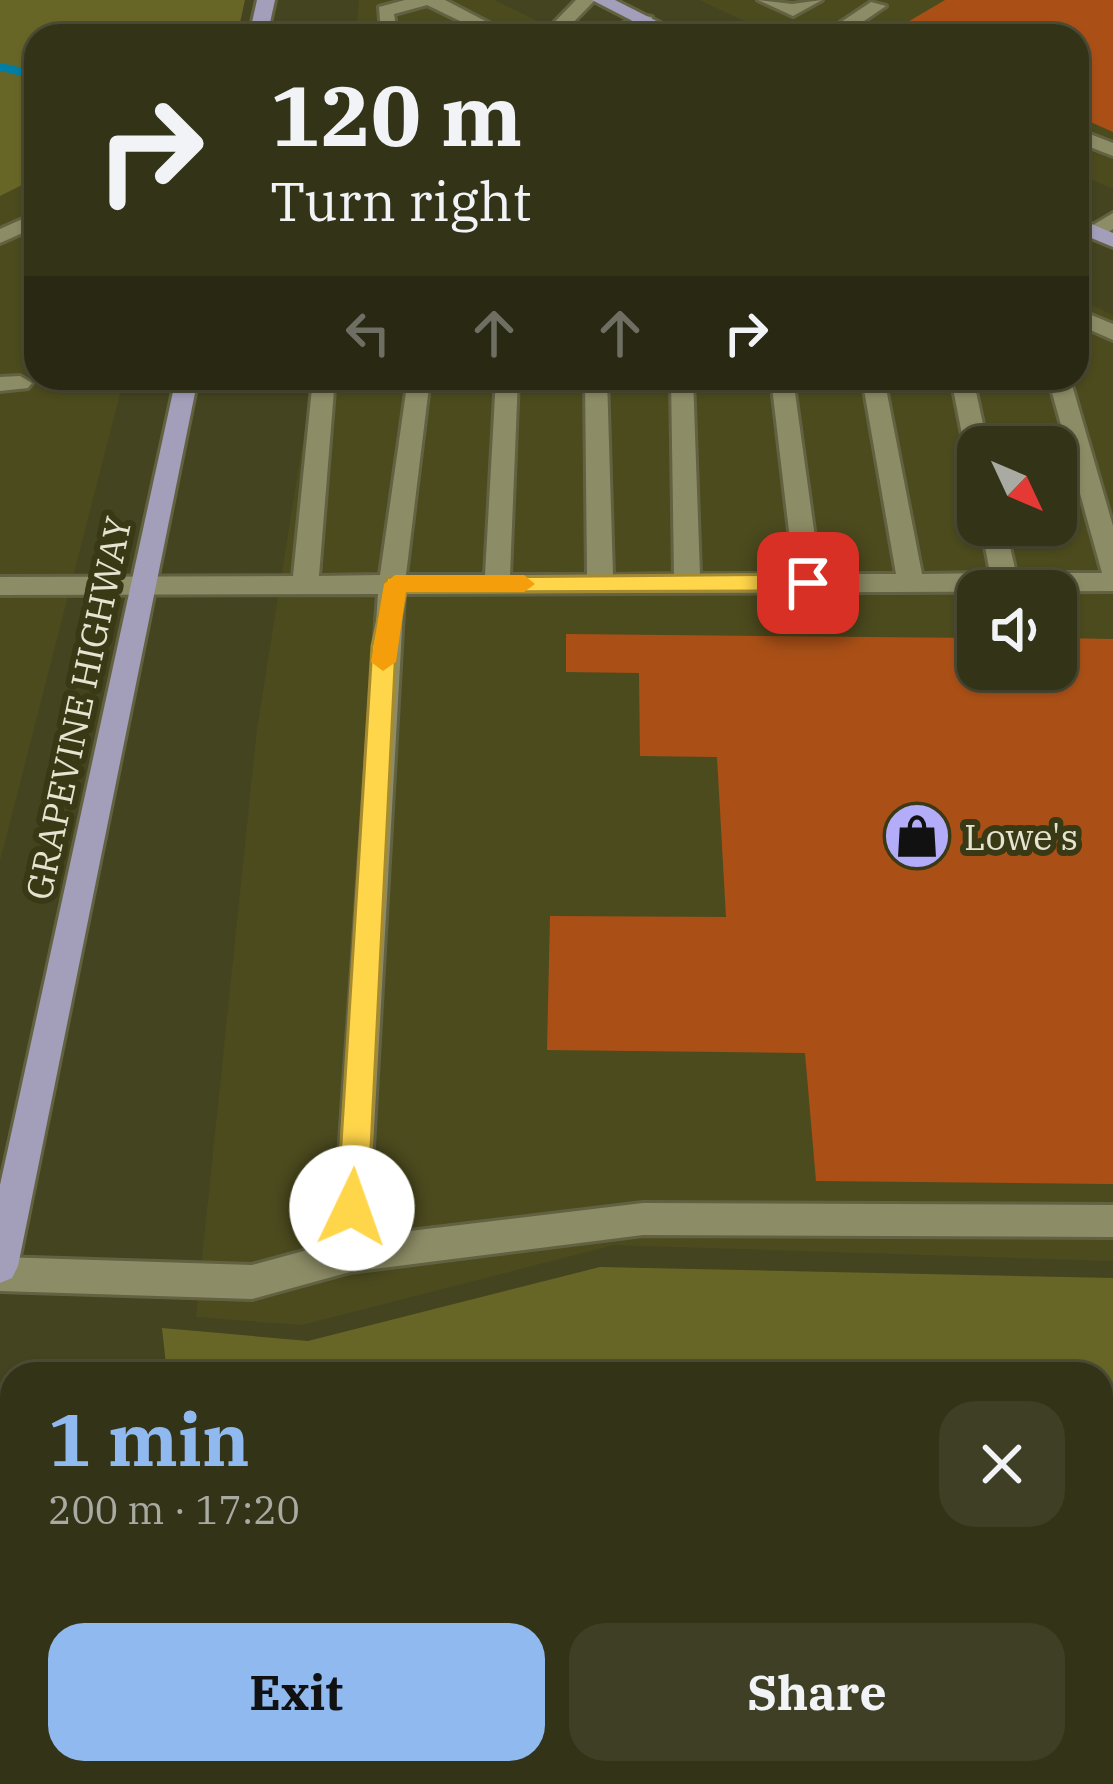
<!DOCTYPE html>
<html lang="en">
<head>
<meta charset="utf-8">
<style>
  :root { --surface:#333318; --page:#3e3f25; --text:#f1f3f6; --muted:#a9aaa2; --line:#4e4e37; --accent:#90b9f0 }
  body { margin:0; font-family:"IBM Plex Serif",serif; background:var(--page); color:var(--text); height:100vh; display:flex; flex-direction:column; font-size:45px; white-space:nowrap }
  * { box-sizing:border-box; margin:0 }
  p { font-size:39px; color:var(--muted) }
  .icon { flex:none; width:66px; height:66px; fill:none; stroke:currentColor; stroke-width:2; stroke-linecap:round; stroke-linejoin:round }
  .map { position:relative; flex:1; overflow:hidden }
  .sheet { position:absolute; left:0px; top:1362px; width:1113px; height:423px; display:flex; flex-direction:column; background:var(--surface); border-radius:36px 36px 0 0; box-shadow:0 3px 9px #0004,0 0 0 3px var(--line) }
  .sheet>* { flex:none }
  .banner { position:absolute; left:24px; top:24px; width:1065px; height:366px; border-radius:36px; box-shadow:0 3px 9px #0004,0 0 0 3px var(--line); background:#333318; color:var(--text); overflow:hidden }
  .needle { width:78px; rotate:134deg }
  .fabs { position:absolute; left:957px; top:426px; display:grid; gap:24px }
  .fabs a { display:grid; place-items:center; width:120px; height:120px; border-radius:24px; background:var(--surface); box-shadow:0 3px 9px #0004,0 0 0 3px var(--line); font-size:60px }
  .pin { position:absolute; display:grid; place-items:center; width:102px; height:102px; color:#fff; margin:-51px; border-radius:24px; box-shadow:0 6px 18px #0006 }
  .me { position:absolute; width:132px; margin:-66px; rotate:3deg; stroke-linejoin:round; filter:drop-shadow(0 0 9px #0008) }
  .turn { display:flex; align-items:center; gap:42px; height:252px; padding:0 48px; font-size:54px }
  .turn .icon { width:156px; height:156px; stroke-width:2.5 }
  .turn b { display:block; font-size:84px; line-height:102px }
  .lanes { display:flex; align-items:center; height:114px; padding:0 48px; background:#0003; justify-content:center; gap:60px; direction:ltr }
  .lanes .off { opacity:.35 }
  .round { display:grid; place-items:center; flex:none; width:126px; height:126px; border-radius:36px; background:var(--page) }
  .headline { display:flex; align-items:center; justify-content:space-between; height:204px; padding:0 48px }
  h1 { font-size:72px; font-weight:800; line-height:90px; color:var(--accent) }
  .action { display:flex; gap:24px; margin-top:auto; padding:24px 48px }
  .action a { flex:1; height:138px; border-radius:36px; background:var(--accent); color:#111; font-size:48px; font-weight:800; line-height:138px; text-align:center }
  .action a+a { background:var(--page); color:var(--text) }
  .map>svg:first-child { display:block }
  .built { fill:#4c4b1e; fill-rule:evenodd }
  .green { fill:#686627 }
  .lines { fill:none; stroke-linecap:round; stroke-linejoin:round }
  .stream { stroke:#007ea3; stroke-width:8 }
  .building { fill:#aa5017 }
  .minor-casing { stroke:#626242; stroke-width:6 }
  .major-casing { stroke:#626242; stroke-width:6 }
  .minor { fill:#8c8c66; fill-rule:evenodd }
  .major { fill:#a39fbb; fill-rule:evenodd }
  .route { fill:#ffd54a; stroke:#a68a30; stroke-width:3 }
  .slow { fill:#f59e0b }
  .labels { text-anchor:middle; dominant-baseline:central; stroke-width:12; stroke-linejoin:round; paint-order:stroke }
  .street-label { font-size:36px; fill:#e4e4d0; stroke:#3a3915 }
  .poi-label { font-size:36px; fill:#e4e4d0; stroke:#3a3915; text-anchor:start }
</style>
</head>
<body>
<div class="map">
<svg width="1113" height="1784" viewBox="0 0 1113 1784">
  <rect width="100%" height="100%" fill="#444420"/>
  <g class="built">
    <polygon points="359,0 494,0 569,36 356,36"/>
    <polygon points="699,0 1113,0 1113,189 1077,173 1077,36 777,36"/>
    <polygon points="36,178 36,378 124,378 0,861 0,196"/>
    <path d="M1077,298l36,17v946l-499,-16 -312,80 -106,-8 61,-588 56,-351h764zM978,447h78v78h-78zM978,591h78v78h-78z"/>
    <polygon points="1113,1405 1113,1784 96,1784 97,1773 1101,1773 1101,1406"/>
  </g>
  <g class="green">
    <polygon points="0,0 245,0 237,36 36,36 36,178 0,196"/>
    <polygon points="600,1267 1113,1278 1113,1394 1101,1394 1101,1374 167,1374 162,1328 308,1341"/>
  </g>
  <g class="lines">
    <polyline class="stream" points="0,67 36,75"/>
  </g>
  <g class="building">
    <polygon points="945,0 1113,0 1113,132 1077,116 1077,36 889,33"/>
    <polygon points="566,634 978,638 978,669 1056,669 1056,638 1113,639 1113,1184 816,1181 805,1053 547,1050 550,916 726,917 717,757 640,756 639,673 566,672"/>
    <polygon points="459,1773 807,1773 808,1784 459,1784"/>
  </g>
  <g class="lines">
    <g class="minor-casing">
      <g id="minor">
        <polygon points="405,0 445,0 514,36 491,36 427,5 394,14 396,27 408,36 381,33 379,7"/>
        <polygon points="576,0 595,0 560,36 541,36"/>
        <polygon points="758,0 792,4 822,0 793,16"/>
        <polygon points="871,2 886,6 842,36 820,36"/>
        <polygon points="646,16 652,17 652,25 611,36 581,36"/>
        <polygon points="1077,129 1113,143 1113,156 1077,142"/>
        <polygon points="36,213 36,227 0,243 0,229"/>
        <polygon points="1113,213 1113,229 1102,236 1088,236 1088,228"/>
        <polygon points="1077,309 1113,324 1113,340 1077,324"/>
        <polygon points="20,376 32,383 28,388 0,391 0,377"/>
        <polygon points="313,378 335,378 319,576 380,575 408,378 430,378 406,575 485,575 496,378 518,378 510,575 587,575 585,378 607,378 613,575 674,574 671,378 693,378 700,574 794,574 771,378 793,378 820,574 896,574 862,378 884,378 922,574 990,573 981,525 1005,525 1016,573 1102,573 1048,378 1070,378 1113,526 1113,591 404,594 368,1236 643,1203 1113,1205 1113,1237 643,1235 350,1272 252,1299 0,1291 0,1257 252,1265 333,1243 378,594 0,595 0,577 293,576"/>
        <polygon points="951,378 973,378 988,447 978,447 978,463 966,455"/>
        <rect x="0" y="1511" width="12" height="38"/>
        <polygon points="170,1773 212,1773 211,1784 169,1784"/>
        <polygon points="351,1773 393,1773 392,1784 350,1784"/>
      </g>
    </g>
    <g class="major-casing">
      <g id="major">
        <polygon points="257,0 275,0 267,36 249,36"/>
        <polygon points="592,0 615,0 686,36 662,36"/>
        <polygon points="1077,218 1113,233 1113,247 1077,232"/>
        <polygon points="176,378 198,378 18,1266 12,1278 0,1283 0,1185"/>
      </g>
    </g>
    <use href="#minor" class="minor"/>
    <use href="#major" class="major"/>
  </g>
  <polygon class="route" points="808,574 820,583 808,591 406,592 396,646 368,1208 364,1219 352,1223 341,1219 337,1208 372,646 387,578"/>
  <polygon class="slow" points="395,575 524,575 535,584 524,592 406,592 396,662 383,671 371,662 384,584"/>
  <defs>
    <g id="shop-disc" transform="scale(3.45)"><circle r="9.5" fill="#b3acf9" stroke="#3a3915"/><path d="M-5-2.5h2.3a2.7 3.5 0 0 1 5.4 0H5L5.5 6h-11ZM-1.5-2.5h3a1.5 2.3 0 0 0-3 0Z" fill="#111"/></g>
  </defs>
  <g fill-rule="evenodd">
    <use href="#shop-disc" x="917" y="836"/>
  </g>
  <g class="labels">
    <g class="street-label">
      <text transform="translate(78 708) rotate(-78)">GRAPEVINE HIGHWAY</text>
    </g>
    <g class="poi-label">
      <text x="964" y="836">Lowe's</text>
    </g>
  </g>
</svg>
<div class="fabs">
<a><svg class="needle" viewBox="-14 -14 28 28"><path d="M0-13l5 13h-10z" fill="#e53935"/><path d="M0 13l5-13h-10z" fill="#a9aaa2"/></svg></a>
<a><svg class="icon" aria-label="sound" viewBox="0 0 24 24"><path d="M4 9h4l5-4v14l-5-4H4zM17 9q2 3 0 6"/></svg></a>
</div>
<div class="pin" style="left:808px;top:583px;background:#d93025"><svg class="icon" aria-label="arrive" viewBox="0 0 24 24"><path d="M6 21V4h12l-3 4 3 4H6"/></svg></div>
<svg class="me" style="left:352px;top:1208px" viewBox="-20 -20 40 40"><circle r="19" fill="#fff"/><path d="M0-13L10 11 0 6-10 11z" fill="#ffd54a"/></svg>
<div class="banner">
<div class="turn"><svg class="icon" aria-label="right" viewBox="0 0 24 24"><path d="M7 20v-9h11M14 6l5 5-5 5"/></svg><div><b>120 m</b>Turn right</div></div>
<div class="lanes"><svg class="icon off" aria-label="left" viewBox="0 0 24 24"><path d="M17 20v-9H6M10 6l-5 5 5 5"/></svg><svg class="icon off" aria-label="ahead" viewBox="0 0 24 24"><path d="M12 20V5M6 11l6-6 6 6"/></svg><svg class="icon off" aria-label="ahead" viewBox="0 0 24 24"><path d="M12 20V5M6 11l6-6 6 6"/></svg><svg class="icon" aria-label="right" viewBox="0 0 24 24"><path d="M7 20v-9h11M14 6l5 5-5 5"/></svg></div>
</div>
<section class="sheet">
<div class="headline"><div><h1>1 min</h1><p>200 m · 17:20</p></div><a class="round"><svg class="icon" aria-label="close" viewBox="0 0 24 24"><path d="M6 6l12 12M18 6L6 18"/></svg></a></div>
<div class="action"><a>Exit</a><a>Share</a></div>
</section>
</div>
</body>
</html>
